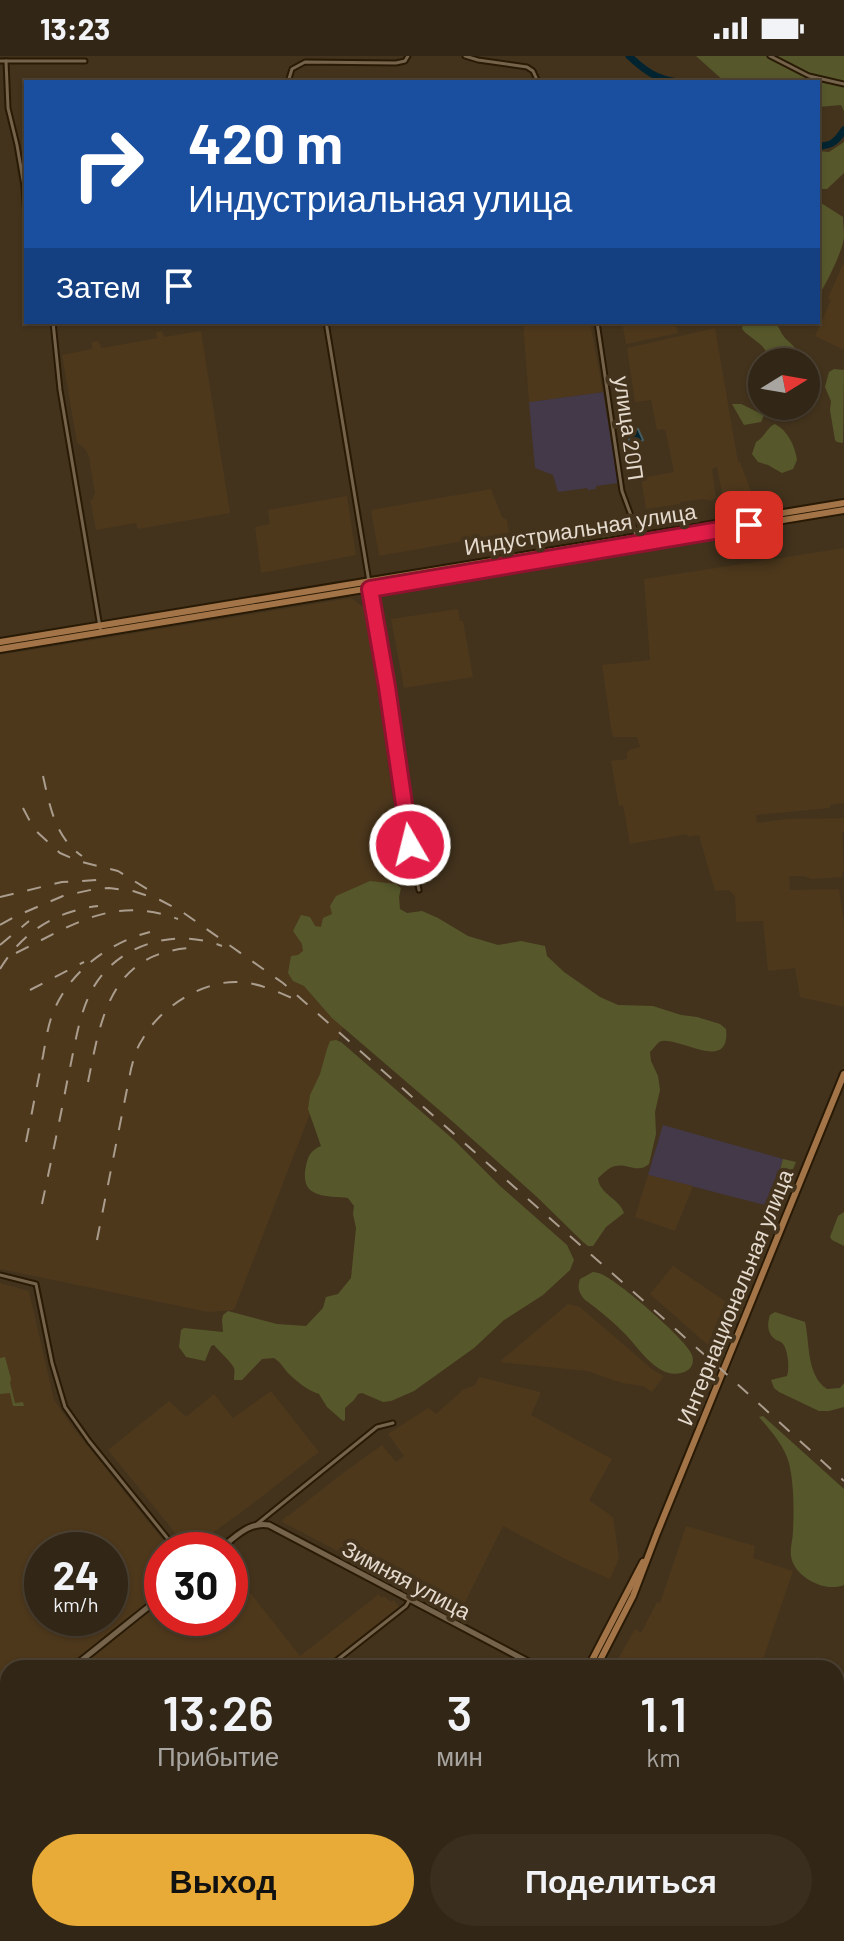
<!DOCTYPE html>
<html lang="ru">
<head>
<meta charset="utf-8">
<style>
  :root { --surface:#322616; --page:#3a2e1f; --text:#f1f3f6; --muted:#a8a5a1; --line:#4d4335; --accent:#e8ab37 }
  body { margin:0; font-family:Barlow,sans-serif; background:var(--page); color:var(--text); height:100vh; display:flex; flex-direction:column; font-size:30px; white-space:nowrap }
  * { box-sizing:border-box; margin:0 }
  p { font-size:26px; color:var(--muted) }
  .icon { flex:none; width:44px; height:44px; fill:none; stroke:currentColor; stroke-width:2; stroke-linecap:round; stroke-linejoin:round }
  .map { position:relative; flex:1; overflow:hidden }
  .panel { position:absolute; left:0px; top:1604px; width:844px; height:282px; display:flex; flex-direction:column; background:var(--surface); border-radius:24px 24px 0 0; box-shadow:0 2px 6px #0004,0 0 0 2px var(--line) }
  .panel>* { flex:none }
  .hud { position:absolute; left:24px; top:24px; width:796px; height:244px; border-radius:0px; box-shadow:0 2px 6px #0004,0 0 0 2px var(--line); background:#1a4fa0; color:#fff; overflow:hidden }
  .needle { width:52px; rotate:79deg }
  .controls { position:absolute; left:748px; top:292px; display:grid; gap:16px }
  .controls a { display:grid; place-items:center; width:72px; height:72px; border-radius:50%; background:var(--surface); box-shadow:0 2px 6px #0004,0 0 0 2px var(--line); font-size:40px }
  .speed { position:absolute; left:24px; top:1476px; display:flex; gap:16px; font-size:40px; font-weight:700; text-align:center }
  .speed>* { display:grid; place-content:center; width:104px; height:104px; border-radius:50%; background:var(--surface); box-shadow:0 2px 6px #0004,0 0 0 2px var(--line); line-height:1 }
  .speed small { font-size:20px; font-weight:400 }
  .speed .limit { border:12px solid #d22; background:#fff; color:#111 }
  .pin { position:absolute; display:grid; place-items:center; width:68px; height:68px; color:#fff; margin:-34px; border-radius:16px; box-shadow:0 4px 12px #0006 }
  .me { position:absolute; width:88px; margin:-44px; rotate:352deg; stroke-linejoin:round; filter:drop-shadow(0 0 6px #0008) }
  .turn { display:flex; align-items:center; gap:28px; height:168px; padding:0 32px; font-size:36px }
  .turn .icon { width:104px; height:104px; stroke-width:2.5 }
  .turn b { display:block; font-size:56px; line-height:68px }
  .then { display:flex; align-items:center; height:76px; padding:0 32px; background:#0003; gap:16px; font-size:30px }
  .eta { display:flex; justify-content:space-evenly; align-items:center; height:136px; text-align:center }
  .eta b { font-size:48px; font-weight:600; line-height:56px }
  .button { display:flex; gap:16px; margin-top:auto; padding:16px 32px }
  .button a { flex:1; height:92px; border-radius:48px; background:var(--accent); color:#111; font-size:32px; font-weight:600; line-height:92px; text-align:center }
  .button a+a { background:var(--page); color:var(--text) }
  .status { display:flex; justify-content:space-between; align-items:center; height:56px; padding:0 40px; background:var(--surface); direction:ltr }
  .status svg { height:22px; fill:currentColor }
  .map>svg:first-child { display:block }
  .commercial { fill:#433949 }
  .built { fill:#4d381c; fill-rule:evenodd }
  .medical { fill:#4a3842 }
  .green { fill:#56582b }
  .water { fill:#012430; stroke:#455b5f; stroke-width:2 }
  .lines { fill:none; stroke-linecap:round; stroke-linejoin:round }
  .river { stroke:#012430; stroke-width:7 }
  .street-casing { stroke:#291a05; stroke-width:7 }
  .secondary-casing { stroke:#291a05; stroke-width:9 }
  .primary-casing { stroke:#291a05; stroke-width:10 }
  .street { stroke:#75634c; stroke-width:3 }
  .secondary { stroke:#75634c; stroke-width:5 }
  .primary { stroke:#a27447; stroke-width:6 }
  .rail { stroke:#aa9d8d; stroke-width:2; stroke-dasharray:14 14; stroke-linecap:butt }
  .route-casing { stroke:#92132f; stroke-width:20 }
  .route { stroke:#e11d48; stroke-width:14 }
  .labels { text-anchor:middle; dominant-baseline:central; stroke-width:8; stroke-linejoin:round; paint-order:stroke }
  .street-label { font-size:22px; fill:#e5dace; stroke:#43331d }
</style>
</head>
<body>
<div class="status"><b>13:23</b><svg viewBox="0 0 49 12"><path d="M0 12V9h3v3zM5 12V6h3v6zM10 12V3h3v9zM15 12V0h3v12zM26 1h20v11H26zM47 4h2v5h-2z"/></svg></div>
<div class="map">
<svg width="844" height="1885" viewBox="0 0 844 1885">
  <rect width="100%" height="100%" fill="#43331d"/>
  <g class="commercial">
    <polygon points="603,336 618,427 596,430 596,433 588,434 587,432 558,436 553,419 535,412 529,346"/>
    <polygon points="663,1069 783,1103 769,1150 648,1119"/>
  </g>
  <g class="built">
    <polygon points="844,206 844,294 815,280 831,244 828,242"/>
    <polygon points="523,266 590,266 603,336 529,346"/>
    <polygon points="622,266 675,266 678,277 626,288"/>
    <polygon points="715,272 738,406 740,406 751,435 748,435 748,438 723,443 717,411 712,413 716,442 710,445 704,443 680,446 680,448 646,453 641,422 674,416 666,376 664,373 657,374 651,344 635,346 627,292"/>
    <polygon points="162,275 164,281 201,275 230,457 138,473 136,467 96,474 90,444 92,444 95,437 89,401 86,394 77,387 62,299 92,293 92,286 98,285 102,292 157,282 156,276"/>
    <polygon points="491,433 502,461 507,464 509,477 379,500 371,454"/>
    <polygon points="347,440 356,499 261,517 255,471 270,468 268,454"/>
    <polygon points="844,492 844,747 830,749 830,752 756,759 757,767 786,763 844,762 844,776 842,777 844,815 842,816 842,821 812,823 803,820 789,820 790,834 839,833 844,867 844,951 800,941 795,912 768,915 763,865 736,866 735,840 729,834 715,835 699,779 688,781 687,778 630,788 623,749 619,750 611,705 627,703 627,697 629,694 640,691 637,681 614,681 612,678 602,609 650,604 644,523"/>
    <polygon points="351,542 367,554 403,817 234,1254 208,1256 0,1213 0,599"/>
    <polygon points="458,553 460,565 463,565 473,621 404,632 391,563"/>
    <polygon points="648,1119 693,1130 675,1175 635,1161"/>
    <polygon points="673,1210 731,1249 709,1290 650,1238"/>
    <path d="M0,1227l29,8 25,109 20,29 97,121h-9v42l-96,76h-58l-1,46 -7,-5zM42,1494h68v68h-68z"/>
    <polygon points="568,1248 580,1251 653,1314 664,1320 652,1336 643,1330 622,1327 587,1315 499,1306"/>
    <polygon points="479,1321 540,1336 540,1339 531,1359 612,1403 589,1444 613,1461 619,1502 610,1523 569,1505 503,1470 459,1558 282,1466 286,1460 288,1460 343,1417 382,1389 396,1406 404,1400 388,1378 428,1352 436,1358 464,1333 475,1329"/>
    <polygon points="271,1335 319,1396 255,1446 207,1481 208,1483 194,1494 189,1494 108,1394 169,1345 186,1361 214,1338 233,1362"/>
    <polygon points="686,1470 755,1490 753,1502 793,1515 761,1609 771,1612 613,1612 635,1573 641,1577 657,1546 660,1547"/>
    <polygon points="230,1511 300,1600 379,1538 381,1542 384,1540 391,1546 394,1544 399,1551 321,1612 78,1612 162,1545 162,1562 230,1562"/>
    <polygon points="836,1631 844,1633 844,1776 839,1794 836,1793"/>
    <polygon points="308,1878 355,1878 360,1884 300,1885"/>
    <polygon points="576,1878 643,1878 641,1885 589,1885"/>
    <polygon points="675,1878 723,1878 723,1885 673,1885"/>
  </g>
  <polygon class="medical" points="0,1726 4,1729 8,1730 8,1878 146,1878 151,1885 0,1885"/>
  <g class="green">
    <polygon points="696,0 844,0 844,55 841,49 818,51 818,26 725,26"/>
    <polygon points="844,86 844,117 827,133 818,133 818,95 829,96"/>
    <path d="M818,145l25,16c0,6 1,13 1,20 -1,13 -18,48 -26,59z"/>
    <path d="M743,266h32c3,4 5,8 7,12 8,12 17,10 14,28h-23c-4,-5 -7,-12 -11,-16 -7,-7 -14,-10 -20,-17z"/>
    <polygon points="834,313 844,314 843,387 837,386 835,384 830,354 831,345 825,331 829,316"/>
    <polygon points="732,348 741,348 764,359 761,366 744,369"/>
    <path d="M775,368c13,7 20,22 22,36l-4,9 -11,4 -14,-8 -10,-3 -6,-8 4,-12c9,-5 12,-16 19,-18z"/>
    <path d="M612,465l8,9v6l-16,3c-6,-8 -2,-18 8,-18z"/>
    <path d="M370,825l26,3 5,4 -2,9 1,12 7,4 15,-2 16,7 30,18 30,9 23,-4 24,5 2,10 17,16 36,25 18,8 35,1 28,9 16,2 23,7 6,5c5,47 -51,4 -67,13 -1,1 -8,9 -9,10l1,9 7,15 2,14 -5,22 1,22 -7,30c-12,10 -20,-1 -34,2 -6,1 -12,8 -17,12 1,16 21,20 26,35l-18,14 -13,19h-5l-5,-4 -46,-45 -85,-76 -120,-103 -28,-32 -11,-5 -5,-8 3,-17 7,-1 5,-4 -1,-7 -9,-13 8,-16 9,2 5,9 6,1 2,-9 9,-4 -2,-8 6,-10z"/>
    <path d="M336,984l5,2 113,98 46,46 67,59 7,15 -4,10 -27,25 -39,25 -30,28 -60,43 -23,10 -8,1 -21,-9 -4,1 -4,6 -9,8v12l-2,1 -16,-14 -8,-13c-10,-3 -22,-12 -30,-20 -6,-6 -7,-11 -15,-16l-12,1 -20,21h-8c0,-4 1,-8 0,-12 -1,-4 -17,-19 -20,-23l-3,1 -6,15 -19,-4 -7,-10 2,-17 3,-2 39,4 -1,-12 1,-5 5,-4 49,13 29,2 17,-18 3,-11 12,-3 13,-16 5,-50 -3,-14 1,-8 -6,-8c-24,-2 -49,0 -42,-32 2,-10 5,-16 15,-20l-13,-37 2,-14 10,-21 7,-25 3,-8z"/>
    <polygon points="783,1103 796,1106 788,1125 778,1122"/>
    <polygon points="844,1156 844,1190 832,1184 830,1181 838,1160"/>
    <path d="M593,1216c6,1 7,1 12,4 16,8 82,64 87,79 3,10 -2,16 -11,18 -22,6 -41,-23 -54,-37 -9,-10 -30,-28 -42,-36 -6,-7 -8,-12 -5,-21z"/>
    <path d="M775,1256l30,10c5,21 1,53 22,67l13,-1 4,-5v24l-15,4h-10l-40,-19 -5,-4 -3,-8 16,-4c3,-7 1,-28 -5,-33 -2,-2 -4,-2 -6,-3 -9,-6 -9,-16 -6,-25z"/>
    <polygon points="5,1301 11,1323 10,1327 15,1347 23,1346 24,1350 13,1350 10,1337 0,1338 0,1302"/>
    <path d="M763,1360l81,73v96c-19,8 -50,-8 -53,-29 -1,-9 2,-17 2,-25 1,-22 1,-47 -4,-68 -5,-18 -18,-32 -30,-46z"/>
    <polygon points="0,1831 8,1841 8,1878 37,1878 39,1881 34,1885 15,1885 10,1879 8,1880 0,1872"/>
    <polygon points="108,1878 147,1878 152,1885 142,1885 140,1883 114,1885"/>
    <polygon points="475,1878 539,1878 536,1885 488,1885"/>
  </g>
  <g class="water">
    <path d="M638,373l5,11 -4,3 -6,15 -8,3c-4,-10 5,-21 8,-31z"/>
    <path d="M570,471l8,2c-20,6 -42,17 -63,13 13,-21 35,-7 55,-15z"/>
  </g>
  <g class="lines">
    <g class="river">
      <path d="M629,0c16,15 27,23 49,26"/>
      <path d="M818,90c14,0 19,-5 26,-16"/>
    </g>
    <g class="street-casing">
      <g id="street">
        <polyline points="465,0 478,4 527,11 533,15 538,26"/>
        <polyline points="770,0 809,20 844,28"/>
        <polyline points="0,5 85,5"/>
        <polyline points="6,5 8,52 17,89 24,130 26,163"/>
        <polyline points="288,26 292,13 305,6 396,7 405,5 408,0"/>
        <polyline points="53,266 60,334 101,577"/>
        <polyline points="326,266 369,526"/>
        <polyline points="597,266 622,435 633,465 636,481"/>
        <polyline points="370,533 387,631 410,789 419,834"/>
        <polyline points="0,1219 36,1228 52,1307 65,1351 89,1385 177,1494"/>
        <polyline points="257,1468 377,1371 393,1367"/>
        <polyline points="327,1612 406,1550 410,1543"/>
      </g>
    </g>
    <g class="secondary-casing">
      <g id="secondary">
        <path d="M219,1494c15,-12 30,-29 50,-25l271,143"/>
        <polyline points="72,1612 162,1540"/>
        <polyline points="0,1659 8,1669"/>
        <polyline points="161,1885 169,1878"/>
        <polyline points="661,1885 663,1878"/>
      </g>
    </g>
    <g class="primary-casing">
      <g id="primary">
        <polyline points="0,586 844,447"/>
        <polyline points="0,593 844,454"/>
        <polyline points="588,1612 643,1506"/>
        <polyline points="596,1612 633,1540 657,1477 844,1018"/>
        <polyline points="442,1885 445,1878"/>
        <polyline points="451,1885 455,1878"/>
      </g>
    </g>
    <use href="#street" class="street"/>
    <use href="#secondary" class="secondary"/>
    <use href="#primary" class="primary"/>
    <g class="rail">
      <path d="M43,720c7,31 12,61 39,80"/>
      <polyline points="23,752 34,773 60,797 78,805 118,815 152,836"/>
      <polyline points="0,841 62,826 98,824"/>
      <polyline points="0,869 16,860 63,840 95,833 109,832 133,835 160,844 181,855 283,927 723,1315 844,1425"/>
      <polyline points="0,889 29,865"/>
      <path d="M16,897c57,-28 97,-58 162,-34"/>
      <path d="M0,913c22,-37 56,-58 98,-63"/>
      <polyline points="30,934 84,906"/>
      <path d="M88,1026c13,-64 22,-129 103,-134"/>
      <path d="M26,1086c6,-29 11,-57 17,-86 3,-16 5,-33 12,-48 17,-38 55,-66 95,-76"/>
      <path d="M42,1148c9,-42 18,-85 26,-127 7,-30 10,-62 25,-89 26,-45 83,-60 129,-42"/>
      <path d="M97,1184l34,-171c3,-11 5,-20 11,-29 17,-32 61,-60 97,-58 19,1 37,9 53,16"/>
    </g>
  </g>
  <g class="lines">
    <g class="route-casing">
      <polyline id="route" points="410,789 387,631 370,533 749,469"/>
    </g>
    <use href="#route" class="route"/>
  </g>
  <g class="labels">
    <g class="street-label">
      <text transform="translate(630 372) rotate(82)">улица 20П</text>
      <text transform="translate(580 472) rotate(-9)">Индустриальная улица</text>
      <text transform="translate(734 1241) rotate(-68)">Интернациональная улица</text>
      <text transform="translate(407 1523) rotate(28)">Зимняя улица</text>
    </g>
  </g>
</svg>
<div class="controls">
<a><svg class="needle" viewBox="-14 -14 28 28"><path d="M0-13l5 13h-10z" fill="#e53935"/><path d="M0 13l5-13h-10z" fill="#a8a5a1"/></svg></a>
</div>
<div class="speed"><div>24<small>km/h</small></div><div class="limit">30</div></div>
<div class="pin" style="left:749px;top:469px;background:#d93025"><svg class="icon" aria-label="arrive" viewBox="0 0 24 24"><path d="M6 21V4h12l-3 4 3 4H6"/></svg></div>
<svg class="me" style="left:410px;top:789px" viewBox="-20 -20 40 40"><circle r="17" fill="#e11d48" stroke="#fff" stroke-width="3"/><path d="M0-11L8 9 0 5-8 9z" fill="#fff"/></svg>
<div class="hud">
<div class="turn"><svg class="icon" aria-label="right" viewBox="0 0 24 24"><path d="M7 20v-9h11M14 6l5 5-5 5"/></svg><div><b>420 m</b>Индустриальная улица</div></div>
<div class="then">Затем<svg class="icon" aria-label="arrive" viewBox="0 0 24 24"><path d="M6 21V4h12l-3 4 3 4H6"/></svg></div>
</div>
<section class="panel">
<div class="eta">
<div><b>13:26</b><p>Прибытие</p></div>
<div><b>3</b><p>мин</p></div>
<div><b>1.1</b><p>km</p></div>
</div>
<div class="button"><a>Выход</a><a>Поделиться</a></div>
</section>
</div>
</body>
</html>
